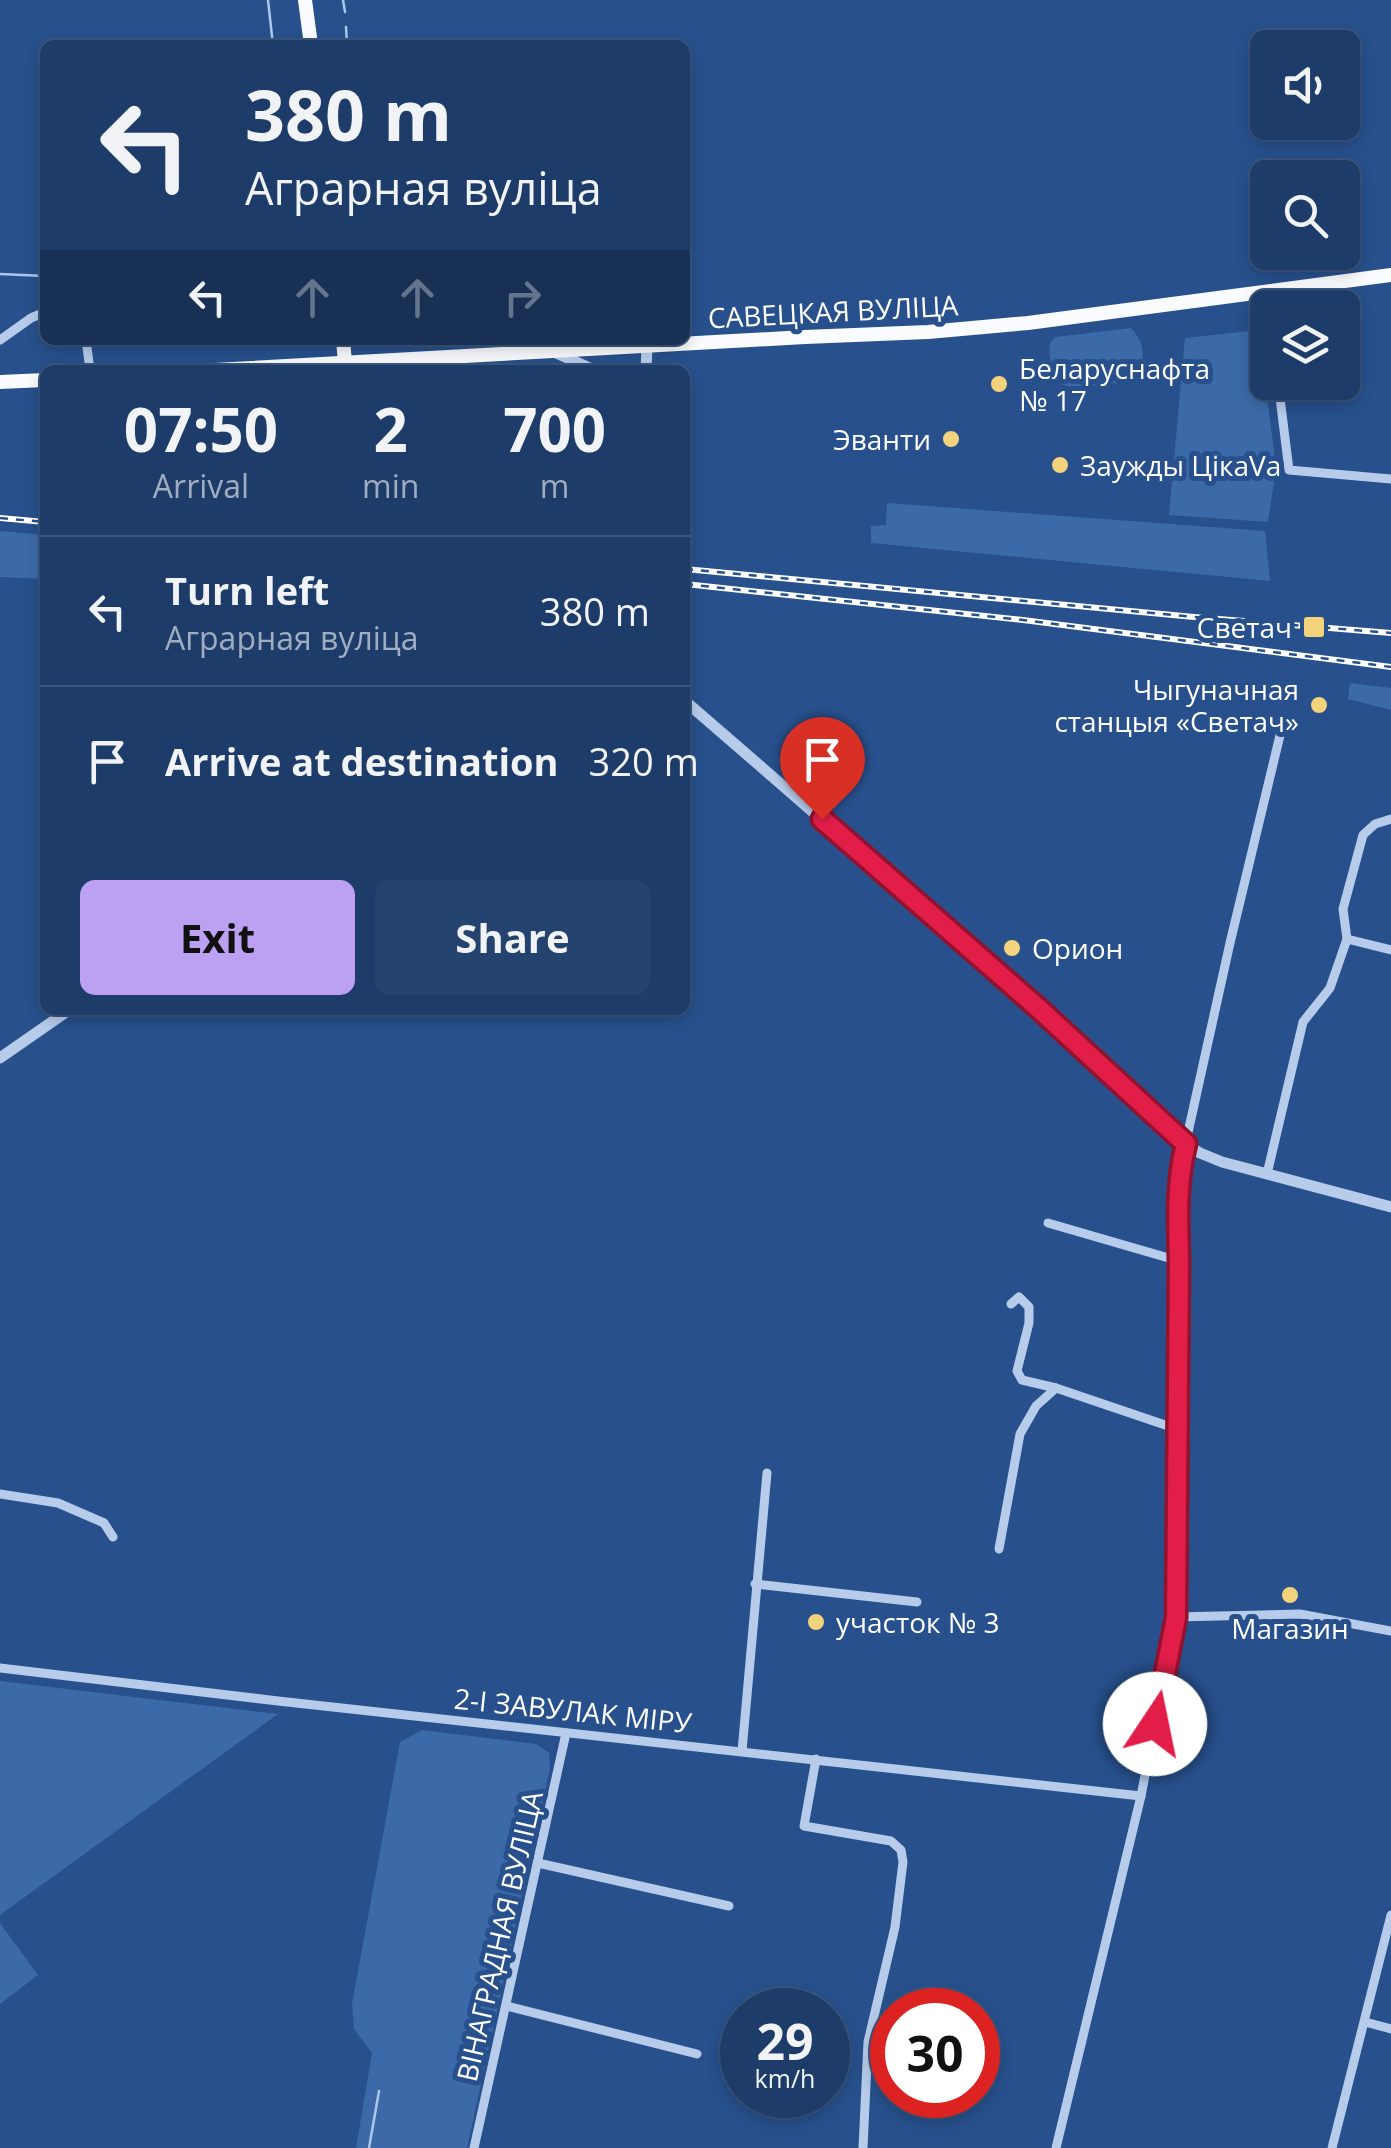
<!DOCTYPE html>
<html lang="en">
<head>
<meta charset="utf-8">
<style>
  :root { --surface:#1d3c69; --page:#25436f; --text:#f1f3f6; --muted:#a0adc0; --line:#3b567d; --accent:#bca0f2 }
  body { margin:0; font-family:"Open Sans",sans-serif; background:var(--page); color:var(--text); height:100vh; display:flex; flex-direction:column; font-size:38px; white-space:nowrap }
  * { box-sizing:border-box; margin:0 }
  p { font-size:32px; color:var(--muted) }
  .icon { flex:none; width:55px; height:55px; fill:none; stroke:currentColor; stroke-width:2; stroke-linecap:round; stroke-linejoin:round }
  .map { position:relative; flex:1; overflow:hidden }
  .panel { position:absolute; left:40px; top:365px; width:650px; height:650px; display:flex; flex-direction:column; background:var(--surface); border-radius:15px; box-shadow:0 5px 15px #0003,0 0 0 2px var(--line) }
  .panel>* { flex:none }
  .hud { position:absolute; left:40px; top:40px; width:650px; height:305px; border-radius:15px; box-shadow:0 5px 15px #0003,0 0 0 2px var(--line); background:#1d3c69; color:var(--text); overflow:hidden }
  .controls { position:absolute; left:1250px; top:30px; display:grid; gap:20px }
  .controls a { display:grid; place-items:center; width:110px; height:110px; border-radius:15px; background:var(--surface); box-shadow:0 5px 15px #0003,0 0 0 2px var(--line); font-size:50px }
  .speed { position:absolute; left:720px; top:1988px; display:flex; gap:20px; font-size:50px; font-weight:700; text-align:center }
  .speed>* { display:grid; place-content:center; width:130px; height:130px; border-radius:50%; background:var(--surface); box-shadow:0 5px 15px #0003,0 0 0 2px var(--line); line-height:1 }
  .speed small { font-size:25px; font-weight:400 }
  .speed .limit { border:15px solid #d22; background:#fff; color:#111 }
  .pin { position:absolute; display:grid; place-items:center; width:85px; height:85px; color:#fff; margin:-102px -42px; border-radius:50% 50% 50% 0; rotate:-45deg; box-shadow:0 0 10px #0007 }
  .pin .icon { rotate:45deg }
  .me { position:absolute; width:110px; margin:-55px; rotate:11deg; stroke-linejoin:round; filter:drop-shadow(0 0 8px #0008) }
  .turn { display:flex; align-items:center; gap:35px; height:210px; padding:0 40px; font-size:45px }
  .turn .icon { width:130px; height:130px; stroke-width:2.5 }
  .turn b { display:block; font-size:70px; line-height:85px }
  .lanes { display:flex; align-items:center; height:95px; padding:0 40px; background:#0003; justify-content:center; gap:50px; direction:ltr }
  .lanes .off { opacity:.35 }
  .eta { display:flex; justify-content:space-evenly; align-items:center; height:170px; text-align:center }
  .eta b { font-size:60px; font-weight:700; line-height:70px }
  .cta { display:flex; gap:20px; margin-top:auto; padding:20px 40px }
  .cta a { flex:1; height:115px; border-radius:15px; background:var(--accent); color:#111; font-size:40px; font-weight:700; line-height:115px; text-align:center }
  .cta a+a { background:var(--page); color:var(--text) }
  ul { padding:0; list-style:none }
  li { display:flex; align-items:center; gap:30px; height:150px; padding:0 40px; border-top:2px solid var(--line) }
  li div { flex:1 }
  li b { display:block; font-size:38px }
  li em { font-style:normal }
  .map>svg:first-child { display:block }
  .green { fill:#3c6aa8 }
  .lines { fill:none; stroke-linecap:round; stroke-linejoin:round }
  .stream { stroke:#abc7ea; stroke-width:2.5 }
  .minor { stroke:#b6ccea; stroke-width:9 }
  .tertiary { stroke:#b6ccea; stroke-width:11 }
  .primary { stroke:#f9fbfe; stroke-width:14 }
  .rail-casing { stroke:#fff; stroke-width:6 }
  .rail { stroke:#27508c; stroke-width:2.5; stroke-dasharray:8; stroke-linecap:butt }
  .route-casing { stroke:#92132f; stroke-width:25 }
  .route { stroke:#e11d48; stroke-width:18 }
  .poi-dot { fill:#f2d37c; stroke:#27508c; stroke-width:4 }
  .labels { text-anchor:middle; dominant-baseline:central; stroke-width:10; stroke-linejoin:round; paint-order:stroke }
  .street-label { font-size:28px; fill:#fff; stroke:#27508c }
  .poi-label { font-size:28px; fill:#fff; stroke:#27508c; text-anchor:start }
</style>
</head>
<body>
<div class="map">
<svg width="1391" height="2148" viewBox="0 0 1391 2148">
  <rect width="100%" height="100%" fill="#27508c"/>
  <g class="green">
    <path d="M1131,328c15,16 15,32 5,51 -13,4 -27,5 -40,6 -27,3 -42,6 -46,-26 -1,-10 -2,-15 5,-22z"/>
    <polygon points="1259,330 1276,469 1268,522 1169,515 1185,338"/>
    <polygon points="887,503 1265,531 1270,581 871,543 871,526 886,525"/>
    <polygon points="0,531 45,535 45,579 0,577"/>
    <polygon points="1350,683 1391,688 1391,710 1348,699"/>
    <polygon points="0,1681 278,1714 0,1915"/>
    <polygon points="422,1730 536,1744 549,1753 550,1768 467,2148 356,2148 372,2053 354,2029 352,2004 400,1742"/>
    <polygon points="0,1923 38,1975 0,2004"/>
  </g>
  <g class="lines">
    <g class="stream">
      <polyline points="268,0 273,45"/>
      <polyline points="343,0 345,12"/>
      <polyline points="346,27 347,45"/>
      <polyline points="0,274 45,276"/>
      <polyline points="369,2148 379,2091"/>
    </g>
    <g class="minor">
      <polyline points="1267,292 1269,308"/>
      <polyline points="0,340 31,318 45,312"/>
      <polyline points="86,340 90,370"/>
      <polyline points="1278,382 1289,470 1391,479"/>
      <polyline points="1347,939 1391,950"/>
      <polyline points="1267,1174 1303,1022 1330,988 1347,939 1343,909 1363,835 1375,824 1391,819"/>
      <polyline points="1048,1223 1179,1261"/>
      <polyline points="1011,1304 1019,1297 1029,1307 1029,1323 1017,1371 1022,1380 1056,1388 1177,1429"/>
      <polyline points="0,1494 58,1503 104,1523 113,1537"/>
      <polyline points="999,1549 1020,1434 1036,1406 1056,1388"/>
      <polyline points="755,1584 917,1602"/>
      <polyline points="1176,1617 1300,1614 1391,1631"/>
      <polyline points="0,1668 278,1701 1141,1796"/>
      <polyline points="742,1751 767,1473"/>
      <polyline points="816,1759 804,1826 891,1841 901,1850 903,1862 895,1927 868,2042 863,2148"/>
      <polyline points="538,1863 729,1906"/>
      <polyline points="507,2006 697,2054"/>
      <polyline points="1365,2022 1391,2029"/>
      <polyline points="474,2148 566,1733"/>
      <polyline points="1056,2148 1141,1796 1176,1617 1179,1173 1230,943 1282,727"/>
      <polyline points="1332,2148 1391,1915"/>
    </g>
    <g class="tertiary">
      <polyline points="554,352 594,370"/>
      <polyline points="646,370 647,347"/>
      <path d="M685,701c169,146 337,292 500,443l15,9 22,9 169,45"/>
      <polyline points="0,1058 69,1010"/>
    </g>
    <g class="primary">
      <polyline points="305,0 311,45"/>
      <polyline points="343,340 345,362"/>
      <polyline points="215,370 805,337 928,332 1028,323 1391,275"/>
      <polyline points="0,382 45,380"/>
    </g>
    <g class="rail-casing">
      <g id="rail">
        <polyline points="0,518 45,522"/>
        <polyline points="685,569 1194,617 1391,633"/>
        <polyline points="685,584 1023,620 1391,667"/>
      </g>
    </g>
    <use href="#rail" class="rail"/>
  </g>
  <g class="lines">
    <g class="route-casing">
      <path id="route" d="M822,819l215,188 149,137c-10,39 -8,77 -7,117l-3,357 -21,106"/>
    </g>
    <use href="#route" class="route"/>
  </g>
  <g class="poi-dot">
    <circle cx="999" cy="384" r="10"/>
    <circle cx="951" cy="439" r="10"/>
    <circle cx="1060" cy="465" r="10"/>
    <rect x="1302" y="615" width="24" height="24" rx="5"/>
    <circle cx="1319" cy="705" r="10"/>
    <circle cx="1012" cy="948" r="10"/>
    <circle cx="1290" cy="1595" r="10"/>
    <circle cx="816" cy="1622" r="10"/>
  </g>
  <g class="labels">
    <g class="street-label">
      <text transform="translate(833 311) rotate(-3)">САВЕЦКАЯ ВУЛІЦА</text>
      <text transform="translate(573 1710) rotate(6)">2-І ЗАВУЛАК МІРУ</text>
      <text transform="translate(499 1936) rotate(-77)">ВІНАГРАДНАЯ ВУЛІЦА</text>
    </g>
    <g class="poi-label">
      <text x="1019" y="368">Беларуснафта<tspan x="1019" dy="32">№ 17</tspan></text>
      <text x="931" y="439" text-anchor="end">Эванти</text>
      <text x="1080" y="465">Заужды ЦікаVа</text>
      <text x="1292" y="627" text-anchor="end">Светач</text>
      <text x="1299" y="689" text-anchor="end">Чыгуначная<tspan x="1299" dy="32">станцыя «Светач»</tspan></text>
      <text x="1032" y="948">Орион</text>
      <text x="836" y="1622">участок № 3</text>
      <text x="1290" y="1628" text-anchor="middle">Магазин</text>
    </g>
  </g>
</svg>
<div class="controls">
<a><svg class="icon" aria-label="sound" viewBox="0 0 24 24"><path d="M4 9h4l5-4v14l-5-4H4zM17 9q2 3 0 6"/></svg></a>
<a><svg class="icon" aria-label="search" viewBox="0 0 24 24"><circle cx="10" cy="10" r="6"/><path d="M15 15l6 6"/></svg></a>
<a><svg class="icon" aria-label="layers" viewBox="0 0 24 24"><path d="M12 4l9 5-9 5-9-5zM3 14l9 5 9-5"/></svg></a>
</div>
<div class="speed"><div>29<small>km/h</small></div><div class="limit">30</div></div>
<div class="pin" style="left:822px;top:819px;background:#d93025"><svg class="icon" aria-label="arrive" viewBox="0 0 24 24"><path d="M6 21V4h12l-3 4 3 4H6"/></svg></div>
<svg class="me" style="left:1155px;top:1724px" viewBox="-20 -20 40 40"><circle r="19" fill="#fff"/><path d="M0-13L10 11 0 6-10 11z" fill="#e11d48"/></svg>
<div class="hud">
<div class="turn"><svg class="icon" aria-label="left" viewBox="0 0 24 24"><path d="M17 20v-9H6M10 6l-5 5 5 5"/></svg><div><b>380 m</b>Аграрная вуліца</div></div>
<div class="lanes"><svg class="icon" aria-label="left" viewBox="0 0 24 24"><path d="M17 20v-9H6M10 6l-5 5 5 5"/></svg><svg class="icon off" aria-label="ahead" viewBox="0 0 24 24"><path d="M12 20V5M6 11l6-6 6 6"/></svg><svg class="icon off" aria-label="ahead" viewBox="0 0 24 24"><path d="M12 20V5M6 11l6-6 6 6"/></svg><svg class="icon off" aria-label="right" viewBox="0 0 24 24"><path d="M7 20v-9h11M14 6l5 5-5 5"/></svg></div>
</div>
<section class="panel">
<div class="eta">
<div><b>07:50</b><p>Arrival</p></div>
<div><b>2</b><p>min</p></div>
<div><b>700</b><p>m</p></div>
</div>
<ul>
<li><svg class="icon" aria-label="left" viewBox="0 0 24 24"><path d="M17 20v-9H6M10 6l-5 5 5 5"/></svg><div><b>Turn left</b><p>Аграрная вуліца</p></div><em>380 m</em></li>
<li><svg class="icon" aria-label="arrive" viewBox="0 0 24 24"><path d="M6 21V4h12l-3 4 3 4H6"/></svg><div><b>Arrive at destination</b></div><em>320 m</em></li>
</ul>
<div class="cta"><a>Exit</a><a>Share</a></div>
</section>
</div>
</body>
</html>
